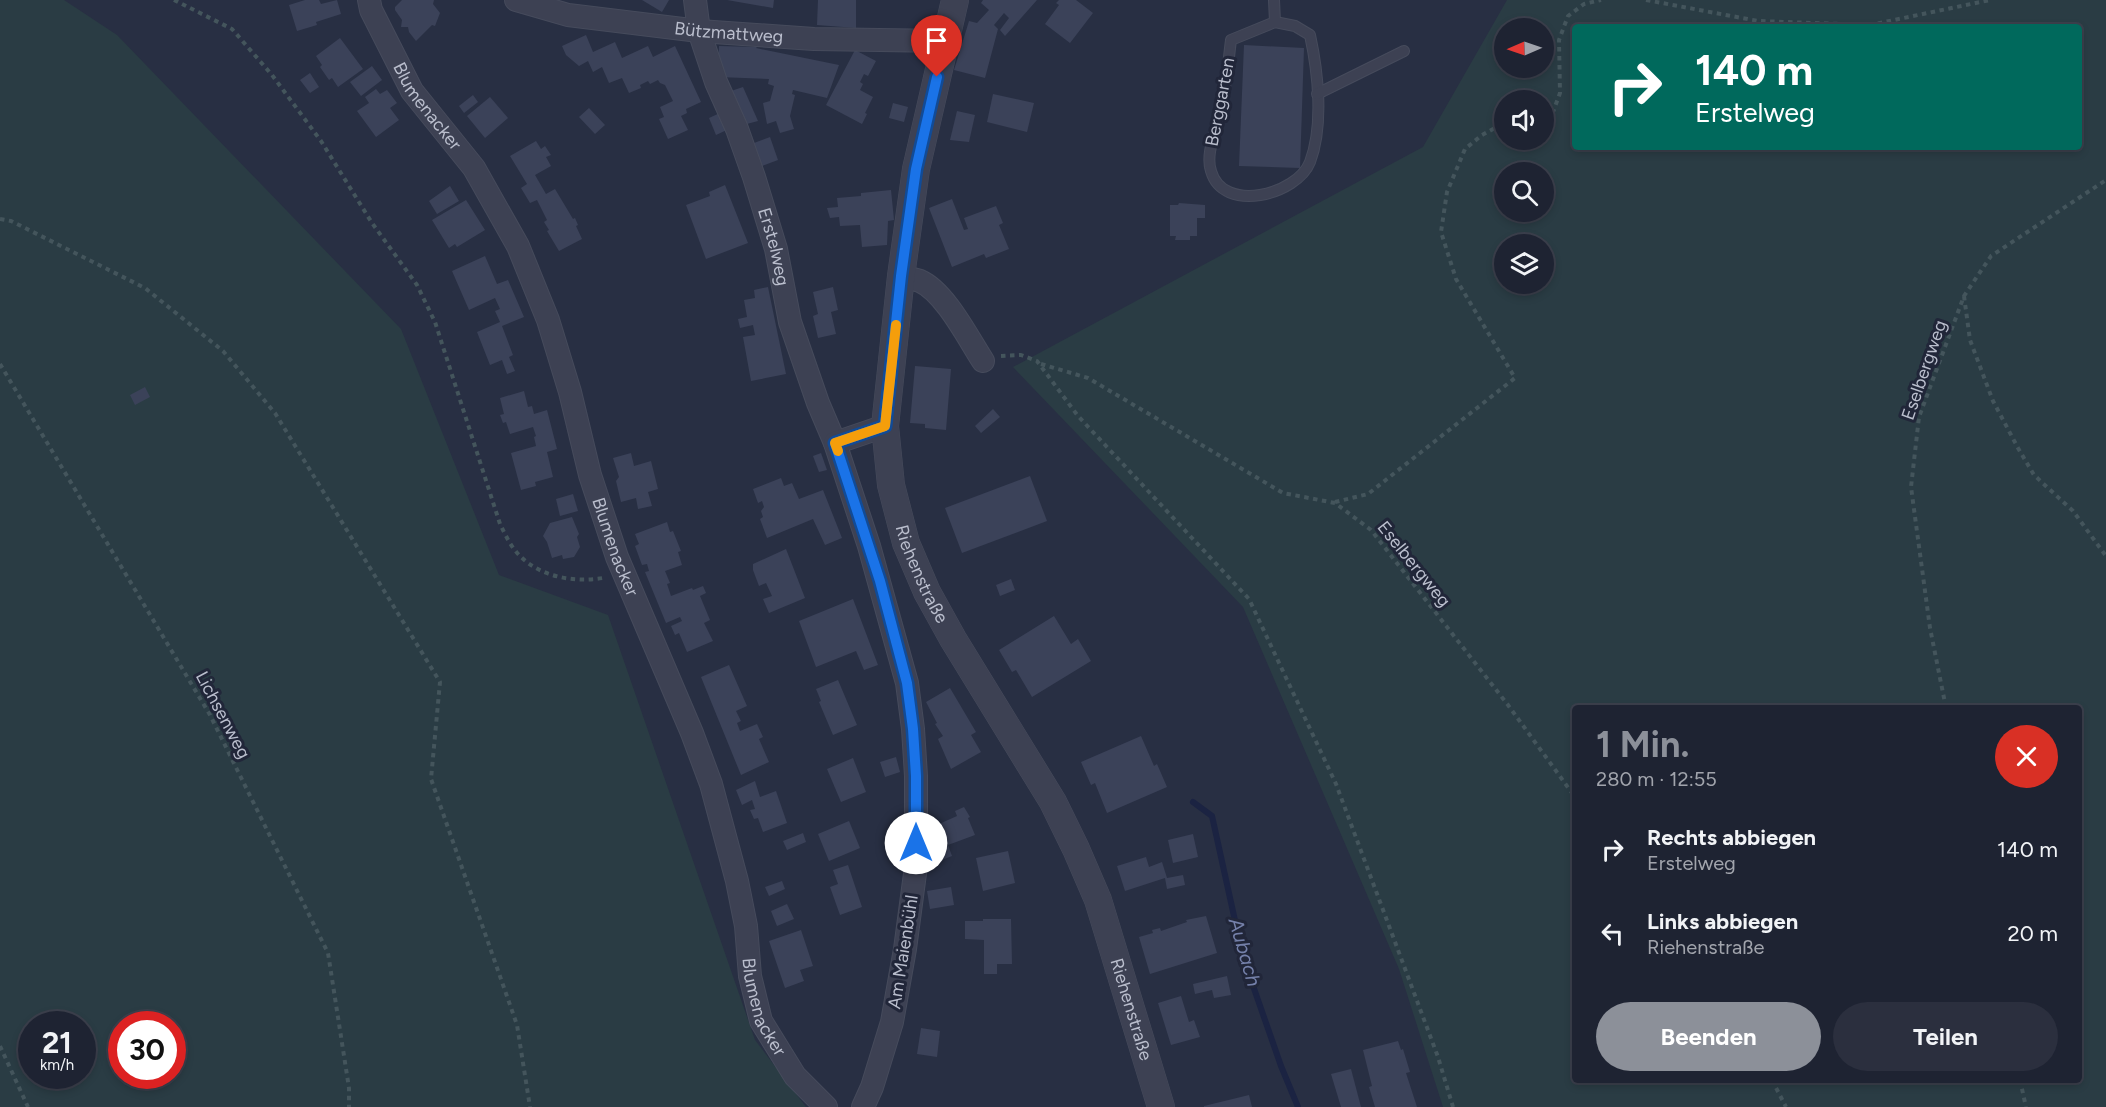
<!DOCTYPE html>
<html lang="de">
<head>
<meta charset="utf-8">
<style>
  :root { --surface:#1e2332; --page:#2b2f3e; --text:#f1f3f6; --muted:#a1a4ac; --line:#3c404d; --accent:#8c9099 }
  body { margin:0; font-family:Figtree,sans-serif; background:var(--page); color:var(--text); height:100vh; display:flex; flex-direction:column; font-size:22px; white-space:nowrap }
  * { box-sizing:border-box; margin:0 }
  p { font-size:20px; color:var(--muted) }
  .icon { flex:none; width:33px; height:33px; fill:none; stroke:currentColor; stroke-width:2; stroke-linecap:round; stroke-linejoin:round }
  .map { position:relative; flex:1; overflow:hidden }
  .panel { position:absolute; left:1572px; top:705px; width:510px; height:378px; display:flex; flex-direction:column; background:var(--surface); border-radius:6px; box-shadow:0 3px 9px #0003,0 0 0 2px var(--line) }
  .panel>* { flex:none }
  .top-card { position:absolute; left:1572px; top:24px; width:510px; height:126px; border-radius:6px; box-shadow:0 3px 9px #0003,0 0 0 2px var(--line); background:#00695c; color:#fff; overflow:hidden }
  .needle { width:39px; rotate:268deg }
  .fabs { position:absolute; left:1494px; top:18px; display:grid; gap:12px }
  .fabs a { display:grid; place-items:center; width:60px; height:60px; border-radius:50%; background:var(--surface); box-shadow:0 3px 9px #0003,0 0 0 2px var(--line); font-size:30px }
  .speed { position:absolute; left:18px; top:1011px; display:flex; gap:12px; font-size:30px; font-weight:700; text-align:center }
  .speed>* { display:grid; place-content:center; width:78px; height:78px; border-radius:50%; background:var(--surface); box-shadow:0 3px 9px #0003,0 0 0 2px var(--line); line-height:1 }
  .speed small { font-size:15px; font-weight:400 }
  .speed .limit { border:9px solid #d22; background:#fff; color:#111 }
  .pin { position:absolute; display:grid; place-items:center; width:51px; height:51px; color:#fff; margin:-62px -26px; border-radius:50% 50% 50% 0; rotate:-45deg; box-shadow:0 0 6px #0007 }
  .pin .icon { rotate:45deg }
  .me { position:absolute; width:66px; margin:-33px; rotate:0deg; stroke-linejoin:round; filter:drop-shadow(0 0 4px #0008) }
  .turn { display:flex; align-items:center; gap:21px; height:126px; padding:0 24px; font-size:27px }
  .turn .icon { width:78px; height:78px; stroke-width:2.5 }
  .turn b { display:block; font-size:42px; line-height:51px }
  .round { display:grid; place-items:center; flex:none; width:63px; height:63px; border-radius:32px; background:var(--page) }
  .overview { display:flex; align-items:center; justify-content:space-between; height:102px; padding:0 24px }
  h1 { font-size:36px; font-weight:700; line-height:45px; color:var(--accent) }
  .action { display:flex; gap:12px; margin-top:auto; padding:12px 24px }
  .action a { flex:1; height:69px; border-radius:36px; background:var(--accent); color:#fff; font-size:24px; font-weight:700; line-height:69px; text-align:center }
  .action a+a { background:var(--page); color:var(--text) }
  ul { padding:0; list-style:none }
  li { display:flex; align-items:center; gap:18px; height:84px; padding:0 24px }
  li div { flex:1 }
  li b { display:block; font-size:22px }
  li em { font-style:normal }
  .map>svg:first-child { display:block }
  .green { fill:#2a3c44; fill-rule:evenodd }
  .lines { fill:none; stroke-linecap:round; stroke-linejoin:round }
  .stream { stroke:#1b2342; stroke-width:6 }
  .building { fill:#3b4259 }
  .service-casing { stroke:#464b5c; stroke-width:12 }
  .minor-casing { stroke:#464b5c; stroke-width:24 }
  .tertiary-casing { stroke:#464b5c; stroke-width:28 }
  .path { stroke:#44555c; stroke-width:4; stroke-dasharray:4.5 4.5; stroke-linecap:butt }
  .service { stroke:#3d4153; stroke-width:10 }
  .minor { stroke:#3d4153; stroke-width:22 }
  .tertiary { stroke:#3d4153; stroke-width:27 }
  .route-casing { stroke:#114b97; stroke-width:15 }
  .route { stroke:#1a73e8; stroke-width:10 }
  .slow { stroke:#f59e0b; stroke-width:10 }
  .labels { text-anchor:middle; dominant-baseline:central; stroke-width:6; stroke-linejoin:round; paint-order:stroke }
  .street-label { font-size:18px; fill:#babecd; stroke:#212639 }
  .water-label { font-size:20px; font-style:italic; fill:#7581aa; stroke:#212639 }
</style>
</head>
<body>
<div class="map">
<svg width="2106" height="1107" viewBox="0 0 2106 1107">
  <rect width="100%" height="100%" fill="#282f43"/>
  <g class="green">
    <path d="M0,0h64l53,35 284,294 98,246 109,40 147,425 51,67h-806zM32,1024h50v52h-50zM122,1024h50v52h-50z"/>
    <path d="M1507,0h599v1107h-663l-44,-138 -156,-362 -230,-240 410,-220zM1575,27h504v120h-504zM1504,28h40v40h-40zM1504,100h40v40h-40zM1504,172h40v40h-40zM1504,244h40v40h-40zM1575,708h504v372h-504z"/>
  </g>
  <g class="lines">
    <polyline class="stream" points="1193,802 1212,816 1243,957 1281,1066 1298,1107"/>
  </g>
  <g class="building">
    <polygon points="305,0 319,0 321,4 337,0 341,14 316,22 317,25 297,31 289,5"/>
    <polygon points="402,0 434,0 433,4 440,13 435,26 432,25 416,41 409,32 408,27 401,27 402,20 395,10 395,7"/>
    <polygon points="642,0 669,0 662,12"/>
    <polygon points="727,0 774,0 773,8"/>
    <polygon points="818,0 856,0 856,28 817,25"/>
    <polygon points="983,0 1037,0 1005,36 1000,30 1009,18 1004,13 994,25 998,29 985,78 954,70 969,21 977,23 989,10 981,3"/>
    <polygon points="1059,0 1076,0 1093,13 1070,43 1045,24 1059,5 1056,3"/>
    <polygon points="586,35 593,52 615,42 622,58 648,46 653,57 675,46 701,102 686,109 687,113 681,116 688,130 668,139 659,119 664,117 660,107 673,101 665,85 660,83 658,80 650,84 648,81 640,85 641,88 629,93 622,78 609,83 602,67 593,72 588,61 579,66 566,55 562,46"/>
    <polygon points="340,38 363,69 338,87 332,78 329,80 320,67 322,65 316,56"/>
    <polygon points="1244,45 1304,48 1300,168 1239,166"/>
    <polygon points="719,46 757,47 756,48 839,65 827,98 793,90 792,94 795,95 790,116 794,129 780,133 776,121 767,124 763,103 770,101 774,86 768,84 769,79 718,77"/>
    <polygon points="855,50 876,61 868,76 864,74 860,82 863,84 860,90 873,97 865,113 867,114 862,124 826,105"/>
    <polygon points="372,66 382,80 361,96 350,82"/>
    <polygon points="310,73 319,87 310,93 300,80"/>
    <polygon points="743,87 758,121 743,125 728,92"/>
    <polygon points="376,89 380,94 387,90 397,103 390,108 399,120 376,137 357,111 369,103 365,97"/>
    <polygon points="993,94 1034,103 1027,132 987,122"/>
    <polygon points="473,95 478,102 464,113 459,106"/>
    <polygon points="490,97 508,118 485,138 467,116"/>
    <polygon points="893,103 908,107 904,122 889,118"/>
    <polygon points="589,108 605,125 595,134 579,117"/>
    <polygon points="957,111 975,115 969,142 950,140"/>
    <polygon points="722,112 729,129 716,135 709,118"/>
    <polygon points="770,137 778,160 762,166 754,143"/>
    <polygon points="536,141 541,149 545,146 551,155 546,157 551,166 535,175 546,194 555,189 573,219 575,218 578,225 576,226 582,239 559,251 547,231 549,230 544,222 547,220 537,200 530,203 521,188 527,184 510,156"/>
    <polygon points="725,185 748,243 706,259 686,205 710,196 709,192"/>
    <polygon points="450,186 459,201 437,214 429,201"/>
    <polygon points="891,190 894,220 888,221 887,245 862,247 860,225 840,226 839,217 830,218 827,208 838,207 837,198 861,196 861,193"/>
    <polygon points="952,199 964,230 968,229 964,218 996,206 1003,223 999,225 1009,249 986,258 984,254 952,267 929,208"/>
    <polygon points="466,200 485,230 457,247 455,244 449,248 432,220"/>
    <polygon points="1179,203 1205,205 1205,218 1197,218 1197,236 1190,236 1190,240 1175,240 1176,236 1170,236 1170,205 1178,205"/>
    <polygon points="485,256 497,284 508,280 524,317 502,326 513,355 509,357 515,371 507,374 502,360 490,365 477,332 500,322 495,311 500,309 495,298 469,310 452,271"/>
    <polygon points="768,287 786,374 751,381 743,337 755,335 753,325 740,328 738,319 747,317 744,300 755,298 754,290"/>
    <polygon points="833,287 838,310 831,312 836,334 818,338 813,316 818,314 813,292"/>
    <polygon points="915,366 951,369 946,430 925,428 925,424 910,423"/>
    <polygon points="145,387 150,397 135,405 130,395"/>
    <polygon points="524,391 528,407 532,406 534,414 547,410 557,449 547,452 553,477 535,482 536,486 521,490 511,453 536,446 534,437 536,436 533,427 510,434 506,422 503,423 500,415 504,414 500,398"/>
    <polygon points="993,409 1000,417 981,433 975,426"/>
    <polygon points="631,453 634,466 651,461 658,489 648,492 652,506 638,509 636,498 621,502 616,481 619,477 613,458"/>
    <polygon points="821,453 827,470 819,472 813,456"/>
    <polygon points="1030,476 1047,521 962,553 945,508"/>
    <polygon points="781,478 784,486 792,483 799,499 823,490 842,538 825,545 813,519 767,538 760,519 763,517 761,511 764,507 762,501 758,503 753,489"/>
    <polygon points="573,494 578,511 560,516 556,499"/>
    <polygon points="572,517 579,534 577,537 580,547 574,557 563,559 562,555 552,558 547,542 543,536 550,523"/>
    <polygon points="667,522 670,532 673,531 681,551 678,552 682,565 665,571 670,583 667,584 671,596 692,588 693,590 703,586 706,593 700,596 710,620 704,623 713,641 687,652 679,633 675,635 671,626 682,621 680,617 666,623 645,572 649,571 647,564 642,565 635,546 639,544 635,534"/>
    <polygon points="786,549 805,598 769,613 763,599 772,596 766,583 759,586 753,570 753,564"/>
    <polygon points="1011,579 1015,590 1000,596 996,585"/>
    <polygon points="853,599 878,665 864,670 856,651 816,667 799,621"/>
    <polygon points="1054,616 1071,644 1078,639 1091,661 1032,697 1016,670 1012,672 999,650"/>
    <polygon points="729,665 747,706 736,711 741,721 737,723 740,731 757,724 763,737 759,739 769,762 741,775 701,677"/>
    <polygon points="838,680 857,725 833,735 819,702 821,701 816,689"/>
    <polygon points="950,688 976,732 971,735 981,752 951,769 938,739 943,736 935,724 937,723 926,702"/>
    <polygon points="1141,736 1154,766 1157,764 1167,787 1107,813 1095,783 1091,785 1081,762"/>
    <polygon points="896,757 900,772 885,777 880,762"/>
    <polygon points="853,758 866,792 841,802 827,769"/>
    <polygon points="755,781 760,797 776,791 787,823 763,832 758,818 754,819 750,810 755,809 752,800 742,805 736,790"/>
    <polygon points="964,807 970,817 968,818 975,835 948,845 952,856 934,863 930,854 939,851 936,844 946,841 939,824 957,816 955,811"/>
    <polygon points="849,821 860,848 829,861 818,834"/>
    <polygon points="803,833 806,842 787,850 783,841"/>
    <polygon points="1193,834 1198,857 1173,863 1168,840"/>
    <polygon points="1008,851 1015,883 983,891 976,858"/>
    <polygon points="1146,857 1149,867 1162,862 1167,878 1183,875 1185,885 1167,889 1165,878 1125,891 1117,866"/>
    <polygon points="848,865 862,907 840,915 830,887 838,884 833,870"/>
    <polygon points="782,881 785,889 769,896 765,887"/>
    <polygon points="951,887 954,905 930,909 927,891"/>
    <polygon points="787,904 794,919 777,926 771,911"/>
    <polygon points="1206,916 1217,953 1150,974 1139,937 1153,933 1152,930 1160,928 1161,931 1187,922 1186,920"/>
    <polygon points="983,919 1011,919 1012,964 997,964 997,974 984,974 984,940 965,939 965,921 983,921"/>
    <polygon points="801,930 813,966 800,970 804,981 785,988 769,941"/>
    <polygon points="1227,976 1231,995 1214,998 1212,990 1195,994 1193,984"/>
    <polygon points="1181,996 1189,1022 1194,1020 1200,1037 1171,1045 1158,1003"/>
    <polygon points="921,1028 940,1031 937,1057 917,1054"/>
    <polygon points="1398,1041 1401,1050 1403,1049 1410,1072 1406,1073 1417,1107 1375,1107 1369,1087 1372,1086 1363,1050"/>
    <polygon points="1351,1069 1361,1107 1341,1107 1331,1074"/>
    <polygon points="1249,1095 1252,1107 1204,1107 1204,1106"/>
  </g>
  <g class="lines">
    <g class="service-casing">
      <g id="service">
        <path d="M1274,0l1,22 20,4 15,9c8,37 14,90 0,127 -13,33 -87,52 -99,9 -6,-18 6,-41 9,-58 6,-24 8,-49 11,-73l44,-18"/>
        <polyline points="1317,94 1404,51"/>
      </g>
    </g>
    <g class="minor-casing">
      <g id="minor">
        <path id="s1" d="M369,0l2,10 41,81 62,77 44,78 30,74 22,72 20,83 27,82 75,176 19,51 26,97 9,45 4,50 11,45 34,55 31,31"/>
        <path id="s2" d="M516,0l52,15 131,16 115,8 131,2"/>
        <path id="s3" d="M695,0l4,31 17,51 21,47 17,48 22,72 14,73 28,81 17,40 34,103 38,137 6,46 3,47v90l-11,83 -13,73 -20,65 -9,20"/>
        <path d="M901,276c6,2 13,3 19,5 25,11 48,57 63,80"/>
        <polyline points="835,443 885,426"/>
      </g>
    </g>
    <g class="tertiary-casing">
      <g id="tertiary">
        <path id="s4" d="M955,0l-39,169 -15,107 -16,150 6,59 15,58 21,49 26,47 100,163 23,47 22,51 63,207"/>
      </g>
    </g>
    <g class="path">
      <path d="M174,0l58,29 40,46 49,66 51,82 45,62 18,37 65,202c4,8 8,17 14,25 20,27 57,34 89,29"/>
      <polyline points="1646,0 1758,21 1870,25 1990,0"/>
      <polyline points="1544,117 1553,112 1560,93 1559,40 1568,16 1584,4 1601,0"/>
      <polyline points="0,219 11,221 145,288 223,351 275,413 440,682 431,779 517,1025 530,1107"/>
      <polyline points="1964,296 1970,340 1993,401 2018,448 2034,475 2073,511 2106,556"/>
      <polyline points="1001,356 1021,355 1037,361 1078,416 1249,599 1336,784 1438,1057 1453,1107"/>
      <polyline points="0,364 210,715 328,953 349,1088 349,1107"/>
      <polyline points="1041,364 1088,378 1283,493 1335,503 1371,530 1508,705 1575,797"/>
      <polyline points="1335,502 1368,494 1515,378 1456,279 1441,232 1447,192 1465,149 1482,135 1504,123"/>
      <polyline points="1946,708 1930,628 1911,487 1919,417 1964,296 1991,256 2106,180"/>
      <polyline points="0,1046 28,1107"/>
      <polyline points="1772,1080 1786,1107"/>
      <polyline points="2020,1080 2026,1107"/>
    </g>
    <use href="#service" class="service"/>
    <use href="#minor" class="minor"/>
    <use href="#tertiary" class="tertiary"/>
  </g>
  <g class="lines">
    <g class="route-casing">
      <polyline id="route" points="916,843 916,776 913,729 907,683 880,581 835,443 885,426 901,276 916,169 937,77"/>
    </g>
    <use href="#route" class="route"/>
    <polyline class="slow" points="838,451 835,443 885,426 896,325"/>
  </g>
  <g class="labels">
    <g class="street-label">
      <text stroke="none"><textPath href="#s2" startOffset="216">Bützmattweg</textPath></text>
      <text transform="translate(1220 102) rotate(-79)">Berggarten</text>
      <text stroke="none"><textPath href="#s1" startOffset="122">Blumenacker</textPath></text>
      <text stroke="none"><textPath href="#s3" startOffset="260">Erstelweg</textPath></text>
      <text transform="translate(1924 370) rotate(-71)">Eselbergweg</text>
      <text stroke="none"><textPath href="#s1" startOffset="606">Blumenacker</textPath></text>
      <text transform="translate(1414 564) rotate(51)">Eselbergweg</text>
      <text stroke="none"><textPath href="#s4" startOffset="586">Riehenstraße</textPath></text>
      <text transform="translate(223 715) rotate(62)">Lichsenweg</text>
      <text transform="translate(903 952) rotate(-81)">Am Maienbühl</text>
      <text stroke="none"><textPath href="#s1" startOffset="1092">Blumenacker</textPath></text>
      <text stroke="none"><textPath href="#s4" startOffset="1072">Riehenstraße</textPath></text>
    </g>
    <g class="water-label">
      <text transform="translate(1245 952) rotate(74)">Aubach</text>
    </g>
  </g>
</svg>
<div class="fabs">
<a><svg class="needle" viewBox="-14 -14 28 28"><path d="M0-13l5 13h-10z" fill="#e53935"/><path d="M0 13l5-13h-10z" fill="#a1a4ac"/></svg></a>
<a><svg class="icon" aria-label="sound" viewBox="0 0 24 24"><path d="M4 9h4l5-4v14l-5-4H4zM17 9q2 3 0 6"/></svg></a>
<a><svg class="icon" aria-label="search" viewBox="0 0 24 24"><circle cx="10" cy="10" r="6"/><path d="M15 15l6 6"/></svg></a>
<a><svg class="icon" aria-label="layers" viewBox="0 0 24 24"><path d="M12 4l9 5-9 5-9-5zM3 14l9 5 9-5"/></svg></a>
</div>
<div class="speed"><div>21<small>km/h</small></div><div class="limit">30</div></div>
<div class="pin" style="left:937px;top:77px;background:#d93025"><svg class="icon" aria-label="arrive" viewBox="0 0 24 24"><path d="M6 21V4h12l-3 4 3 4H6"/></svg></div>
<svg class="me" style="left:916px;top:843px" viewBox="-20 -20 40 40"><circle r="19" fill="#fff"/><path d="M0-13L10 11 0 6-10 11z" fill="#1a73e8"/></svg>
<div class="top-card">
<div class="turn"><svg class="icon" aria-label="right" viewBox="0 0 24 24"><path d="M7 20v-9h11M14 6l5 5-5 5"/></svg><div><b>140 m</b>Erstelweg</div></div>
</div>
<section class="panel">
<div class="overview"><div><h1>1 Min.</h1><p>280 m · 12:55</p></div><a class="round" style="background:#d93025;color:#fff"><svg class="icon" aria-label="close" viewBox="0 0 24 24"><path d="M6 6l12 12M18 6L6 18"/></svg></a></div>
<ul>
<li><svg class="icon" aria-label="right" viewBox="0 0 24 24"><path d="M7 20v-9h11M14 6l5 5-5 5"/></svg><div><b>Rechts abbiegen</b><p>Erstelweg</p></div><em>140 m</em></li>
<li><svg class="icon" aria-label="left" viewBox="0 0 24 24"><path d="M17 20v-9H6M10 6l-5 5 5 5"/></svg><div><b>Links abbiegen</b><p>Riehenstraße</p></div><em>20 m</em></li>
</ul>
<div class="action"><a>Beenden</a><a>Teilen</a></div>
</section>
</div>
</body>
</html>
